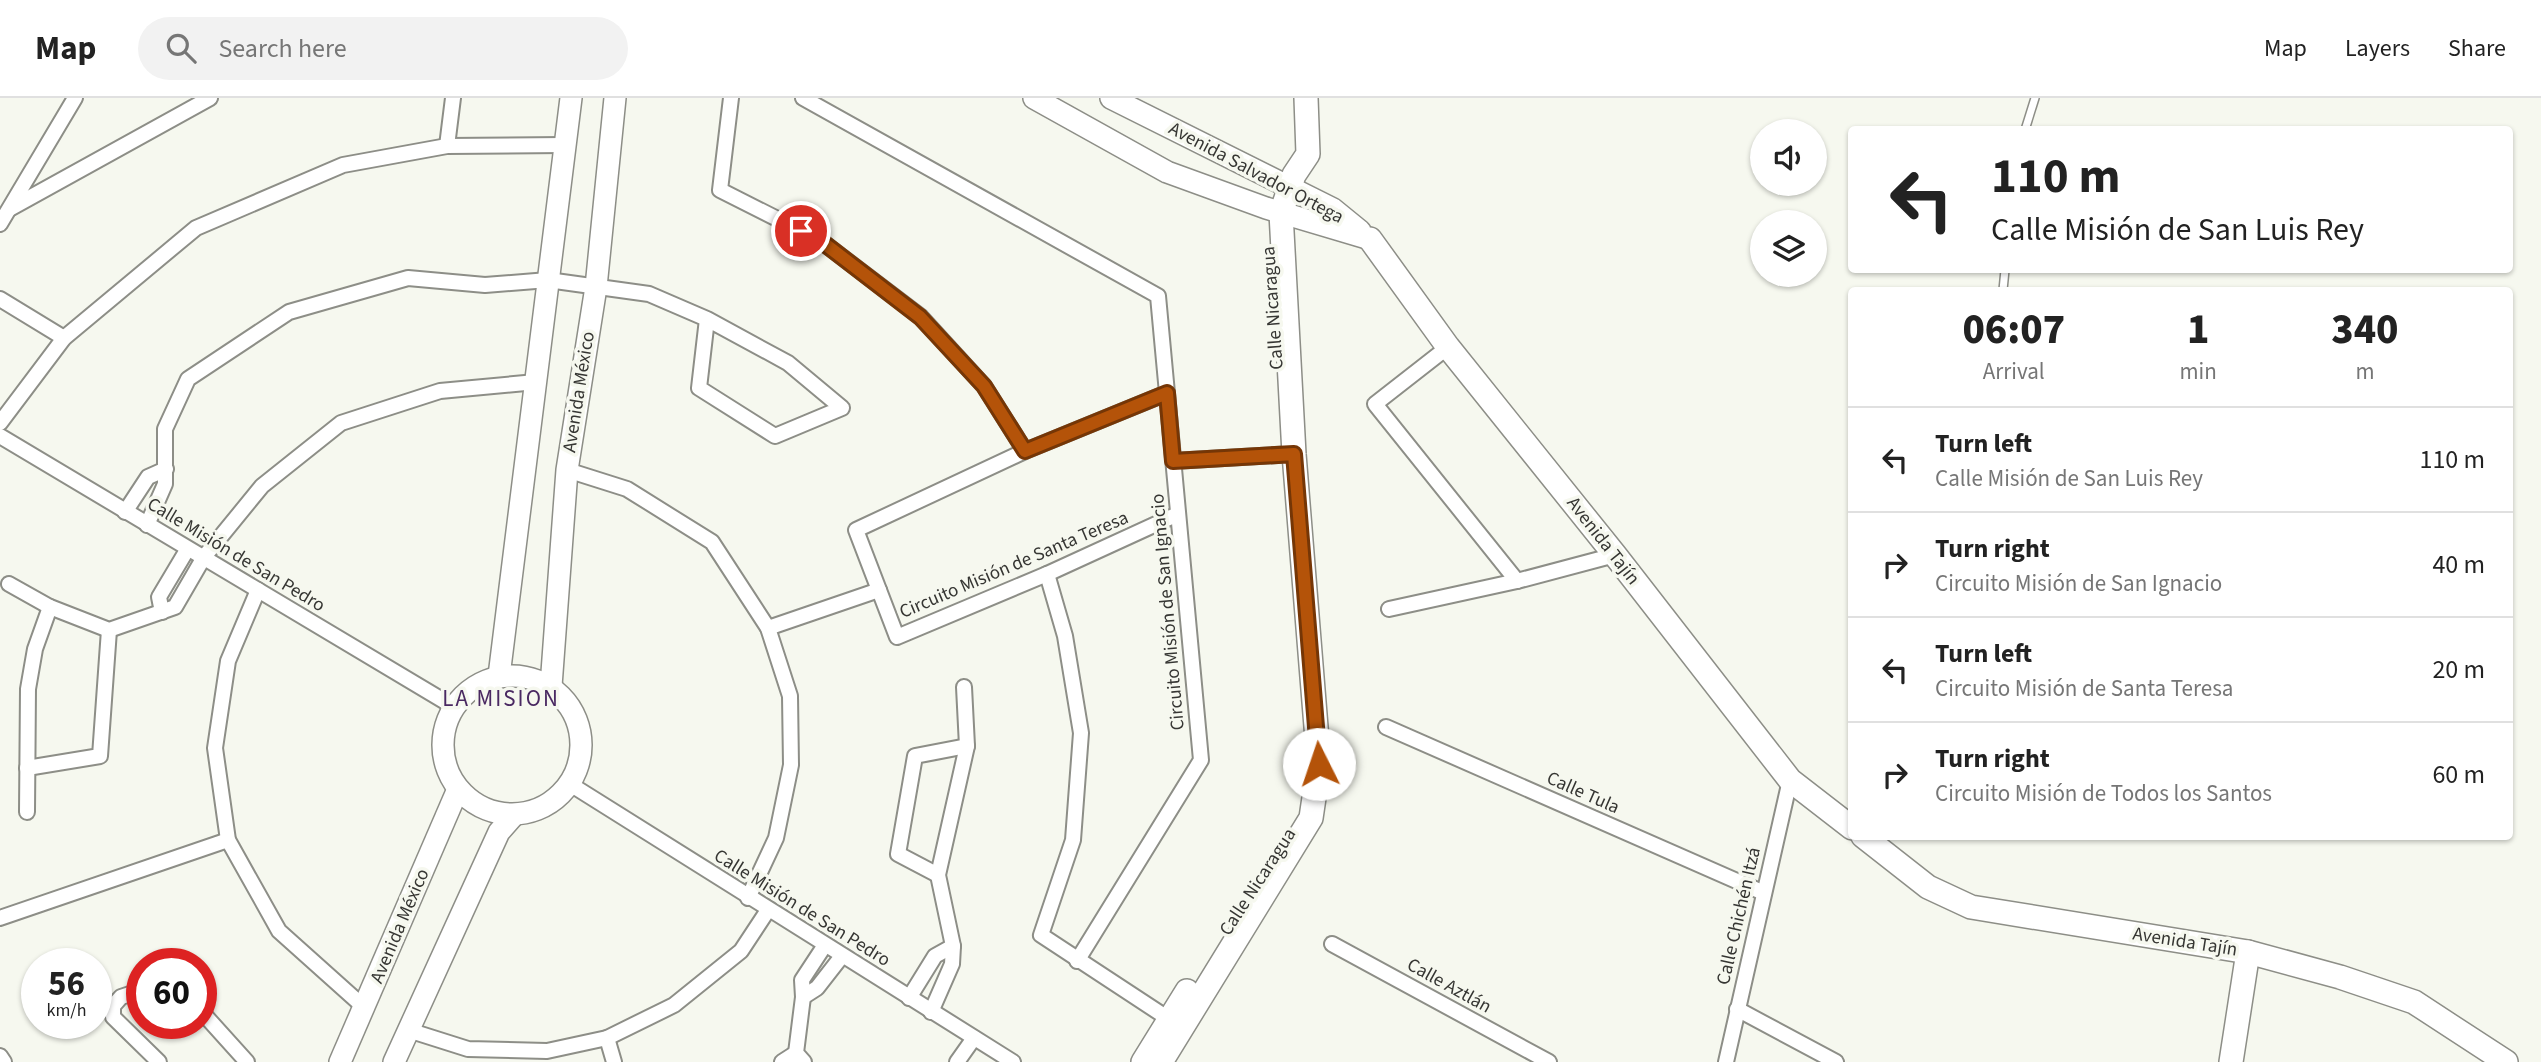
<!DOCTYPE html>
<html lang="en">
<head>
<meta charset="utf-8">
<style>
  :root { --surface:#fff; --page:#f2f2f2; --text:#222; --muted:#767676; --line:#e0e0e0 }
  body { margin:0; font-family:"Source Sans 3",sans-serif; background:var(--page); color:var(--text); height:100vh; display:flex; flex-direction:column; font-size:26px; white-space:nowrap }
  * { box-sizing:border-box; margin:0 }
  p { font-size:23px; color:var(--muted) }
  .icon { flex:none; width:38px; height:38px; fill:none; stroke:currentColor; stroke-width:2; stroke-linecap:round; stroke-linejoin:round }
  .map { position:relative; flex:1; overflow:hidden }
  .panel { position:absolute; left:1848px; top:189px; width:665px; height:553px; display:flex; flex-direction:column; background:var(--surface); border-radius:7px; box-shadow:0 2px 5px #0004 }
  .panel>* { flex:none }
  .banner { position:absolute; left:1848px; top:28px; width:665px; height:147px; border-radius:7px; box-shadow:0 2px 5px #0004; background:#fff; color:var(--text); overflow:hidden }
  .tools { position:absolute; left:1750px; top:21px; display:grid; gap:14px }
  .tools a { display:grid; place-items:center; width:77px; height:77px; border-radius:50%; background:var(--surface); box-shadow:0 2px 5px #0004; font-size:35px }
  .speed { position:absolute; left:21px; top:850px; display:flex; gap:14px; font-size:35px; font-weight:700; text-align:center }
  .speed>* { display:grid; place-content:center; width:91px; height:91px; border-radius:50%; background:var(--surface); box-shadow:0 2px 5px #0004; line-height:1 }
  .speed small { font-size:18px; font-weight:400 }
  .speed .limit { border:10px solid #d22; background:#fff; color:#111 }
  .pin { position:absolute; display:grid; place-items:center; width:60px; height:60px; color:#fff; margin:-30px; border:4px solid #fff; border-radius:50%; box-shadow:0 2px 7px #0007 }
  .me { position:absolute; width:77px; margin:-38px; rotate:356deg; stroke-linejoin:round; filter:drop-shadow(0 0 5px #0008) }
  .turn { display:flex; align-items:center; gap:24px; height:147px; padding:0 28px; font-size:32px }
  .turn .icon { width:91px; height:91px; stroke-width:2.5 }
  .turn b { display:block; font-size:49px; line-height:60px }
  .eta { display:flex; justify-content:space-evenly; align-items:center; height:119px; text-align:center }
  .eta b { font-size:42px; font-weight:800; line-height:49px }
  ul { padding:0; list-style:none }
  li { display:flex; align-items:center; gap:21px; height:105px; padding:0 28px; border-top:2px solid var(--line) }
  li div { flex:1 }
  li b { display:block; font-size:26px }
  li em { font-style:normal }
  header { display:flex; align-items:center; gap:42px; box-sizing:border-box; height:98px; padding:0 35px; background:var(--surface); border-bottom:2px solid var(--line) }
  header strong { font-size:33px }
  nav { display:flex; gap:38px; margin-inline-start:auto; font-size:24px }
  .search { width:490px; height:63px; background:var(--page); display:flex; align-items:center; gap:18px; box-sizing:border-box; padding:0 24px; border-radius:38px; color:var(--muted); font-size:26px }
  .map>svg:first-child { display:block }
  .lines { fill:none; stroke-linecap:round; stroke-linejoin:round }
  .lane-casing { stroke:#8d8e87; stroke-width:10 }
  .street-casing { stroke:#8d8e87; stroke-width:18 }
  .secondary-casing { stroke:#8d8e87; stroke-width:24 }
  .primary-casing { stroke:#8d8e87; stroke-width:26 }
  .lane { stroke:#fff; stroke-width:7 }
  .street { stroke:#fff; stroke-width:14 }
  .secondary { stroke:#fff; stroke-width:21 }
  .primary { stroke:#fff; stroke-width:23 }
  .route-casing { stroke:#753606; stroke-width:18 }
  .route { stroke:#b45309; stroke-width:12 }
  .labels { text-anchor:middle; dominant-baseline:central; stroke-width:7; stroke-linejoin:round; paint-order:stroke }
  .street-label { font-size:19px; fill:#363633; stroke:#f6f8ef }
  .quarter-label { font-size:23px; letter-spacing:2px; fill:#4a2962; stroke:#f6f8ef }
</style>
</head>
<body>
<header>
<strong>Map</strong>
<div class="search"><svg class="icon" aria-label="search" viewBox="0 0 24 24"><circle cx="10" cy="10" r="6"/><path d="M15 15l6 6"/></svg>Search here</div>
<nav><a>Map</a><a>Layers</a><a>Share</a></nav>
</header>
<div class="map">
<svg width="2541" height="964" viewBox="0 0 2541 964">
  <rect width="100%" height="100%" fill="#f6f8ef"/>
  <g class="lines">
    <g class="lane-casing">
      <g id="lane">
        <polyline points="2025,32 2035,0"/>
        <polyline points="2003,192 2005,172"/>
      </g>
    </g>
    <g class="street-casing">
      <g id="street">
        <polyline points="731,0 720,92 821,143 921,219 984,288 1025,353"/>
        <polyline points="803,0 1158,198 1201,662 1077,863"/>
        <polyline points="447,48 453,0"/>
        <polyline points="11,110 210,0"/>
        <polyline points="0,126 75,0"/>
        <polyline points="0,201 64,240"/>
        <polyline points="1448,249 1375,306 1517,483"/>
        <polyline points="1167,295 1025,353 856,432 897,539 1047,476 1178,416"/>
        <polyline points="0,325 64,240 196,130 343,67 447,48 565,47"/>
        <polyline points="0,338 454,609"/>
        <polyline points="1173,363 1294,356"/>
        <polyline points="567,372 627,391 712,444 768,530 790,598 791,667 776,740 748,800"/>
        <polyline points="125,414 148,379 166,371"/>
        <polyline points="147,427 165,386 165,331 188,281 289,214 408,180 485,187 548,182 649,196 707,221 788,265 842,310 775,338 699,290 707,221"/>
        <polyline points="1047,476 1065,538 1081,635 1073,742 1041,837 1175,925"/>
        <polyline points="9,486 50,509 109,532 175,509 204,459 262,388 341,325 440,293 536,284"/>
        <polyline points="258,492 228,563 215,650 228,742 279,833 365,910"/>
        <polyline points="1389,511 1517,483 1615,457"/>
        <polyline points="162,514 159,499 187,452"/>
        <polyline points="768,530 879,492"/>
        <polyline points="1386,629 1764,795"/>
        <polyline points="27,670 100,658 109,532"/>
        <polyline points="570,686 1013,964"/>
        <polyline points="27,714 28,591 35,551 50,509"/>
        <polyline points="938,777 898,756 915,658 967,648"/>
        <polyline points="0,820 228,742"/>
        <polyline points="1332,846 1549,964"/>
        <polyline points="142,892 121,899 113,908 113,919 159,964"/>
        <polyline points="803,899 817,890 842,858"/>
        <polyline points="909,900 935,858 953,848"/>
        <polyline points="1737,911 1836,964"/>
        <polyline points="201,913 247,964"/>
        <polyline points="931,914 952,866 953,848 938,777 967,648 964,589"/>
        <polyline points="408,932 468,951 547,953 607,940 674,907 741,853 768,812"/>
        <polyline points="607,940 614,964"/>
        <polyline points="0,958 4,964"/>
        <polyline points="782,964 796,955"/>
        <polyline points="804,964 796,955 803,899 802,882 825,847"/>
        <polyline points="957,964 974,940"/>
        <polyline points="1726,964 1790,682"/>
      </g>
    </g>
    <g class="secondary-casing">
      <g id="secondary">
        <polyline points="1034,0 1167,74 1266,110 1370,141"/>
        <polyline points="1111,0 1333,111 1360,133"/>
        <circle cx="512" cy="647" r="69"/>
        <polyline points="499,578 571,0"/>
        <polyline points="551,588 567,372 596,189 615,0"/>
        <polyline points="340,964 458,691"/>
        <polyline points="394,964 499,734 514,717"/>
      </g>
    </g>
    <g class="primary-casing">
      <g id="primary">
        <polyline points="1370,141 1448,249 1615,457 1790,682 1852,730"/>
        <polyline points="1863,738 1928,789 1971,809 2248,854 2340,879 2414,904 2506,964"/>
        <polyline points="1143,964 1187,893"/>
        <polyline points="1161,964 1311,720 1319,666 1294,356 1281,115 1294,77 1308,56 1306,0"/>
        <polyline points="2231,964 2248,854"/>
      </g>
    </g>
    <use href="#lane" class="lane"/>
    <use href="#street" class="street"/>
    <use href="#secondary" class="secondary"/>
    <use href="#primary" class="primary"/>
  </g>
  <g class="lines">
    <g class="route-casing">
      <polyline id="route" points="801,133 821,143 920,219 984,288 1025,353 1167,295 1173,363 1294,356 1319,666"/>
    </g>
    <use href="#route" class="route"/>
  </g>
  <g class="labels">
    <g class="street-label">
      <text transform="translate(1256 75) rotate(28)">Avenida Salvador Ortega</text>
      <text transform="translate(1273 210) rotate(-94)">Calle Nicaragua</text>
      <text transform="translate(579 294) rotate(-81)">Avenida México</text>
      <text transform="translate(1603 443) rotate(52)">Avenida Tajín</text>
      <text transform="translate(236 457) rotate(31)">Calle Misión de San Pedro</text>
      <text transform="translate(1014 467) rotate(-23)">Circuito Misión de Santa Teresa</text>
      <text transform="translate(1168 514) rotate(-95)">Circuito Misión de San Ignacio</text>
      <text transform="translate(1583 695) rotate(24)">Calle Tula</text>
      <text transform="translate(1258 784) rotate(-57)">Calle Nicaragua</text>
      <text transform="translate(802 810) rotate(32)">Calle Misión de San Pedro</text>
      <text transform="translate(1739 818) rotate(-77)">Calle Chichén Itzá</text>
      <text transform="translate(400 828) rotate(-67)">Avenida México</text>
      <text transform="translate(2185 844) rotate(9)">Avenida Tajín</text>
      <text transform="translate(1449 888) rotate(29)">Calle Aztlán</text>
    </g>
    <g class="quarter-label">
      <text x="501" y="600">LA MISION</text>
    </g>
  </g>
</svg>
<div class="tools">
<a><svg class="icon" aria-label="sound" viewBox="0 0 24 24"><path d="M4 9h4l5-4v14l-5-4H4zM17 9q2 3 0 6"/></svg></a>
<a><svg class="icon" aria-label="layers" viewBox="0 0 24 24"><path d="M12 4l9 5-9 5-9-5zM3 14l9 5 9-5"/></svg></a>
</div>
<div class="speed"><div>56<small>km/h</small></div><div class="limit">60</div></div>
<div class="pin" style="left:801px;top:133px;background:#d93025"><svg class="icon" aria-label="arrive" viewBox="0 0 24 24"><path d="M6 21V4h12l-3 4 3 4H6"/></svg></div>
<svg class="me" style="left:1319px;top:666px" viewBox="-20 -20 40 40"><circle r="19" fill="#fff"/><path d="M0-13L10 11 0 6-10 11z" fill="#b45309"/></svg>
<div class="banner">
<div class="turn"><svg class="icon" aria-label="left" viewBox="0 0 24 24"><path d="M17 20v-9H6M10 6l-5 5 5 5"/></svg><div><b>110 m</b>Calle Misión de San Luis Rey</div></div>
</div>
<section class="panel">
<div class="eta">
<div><b>06:07</b><p>Arrival</p></div>
<div><b>1</b><p>min</p></div>
<div><b>340</b><p>m</p></div>
</div>
<ul>
<li><svg class="icon" aria-label="left" viewBox="0 0 24 24"><path d="M17 20v-9H6M10 6l-5 5 5 5"/></svg><div><b>Turn left</b><p>Calle Misión de San Luis Rey</p></div><em>110 m</em></li>
<li><svg class="icon" aria-label="right" viewBox="0 0 24 24"><path d="M7 20v-9h11M14 6l5 5-5 5"/></svg><div><b>Turn right</b><p>Circuito Misión de San Ignacio</p></div><em>40 m</em></li>
<li><svg class="icon" aria-label="left" viewBox="0 0 24 24"><path d="M17 20v-9H6M10 6l-5 5 5 5"/></svg><div><b>Turn left</b><p>Circuito Misión de Santa Teresa</p></div><em>20 m</em></li>
<li><svg class="icon" aria-label="right" viewBox="0 0 24 24"><path d="M7 20v-9h11M14 6l5 5-5 5"/></svg><div><b>Turn right</b><p>Circuito Misión de Todos los Santos</p></div><em>60 m</em></li>
</ul>
</section>
</div>
</body>
</html>
